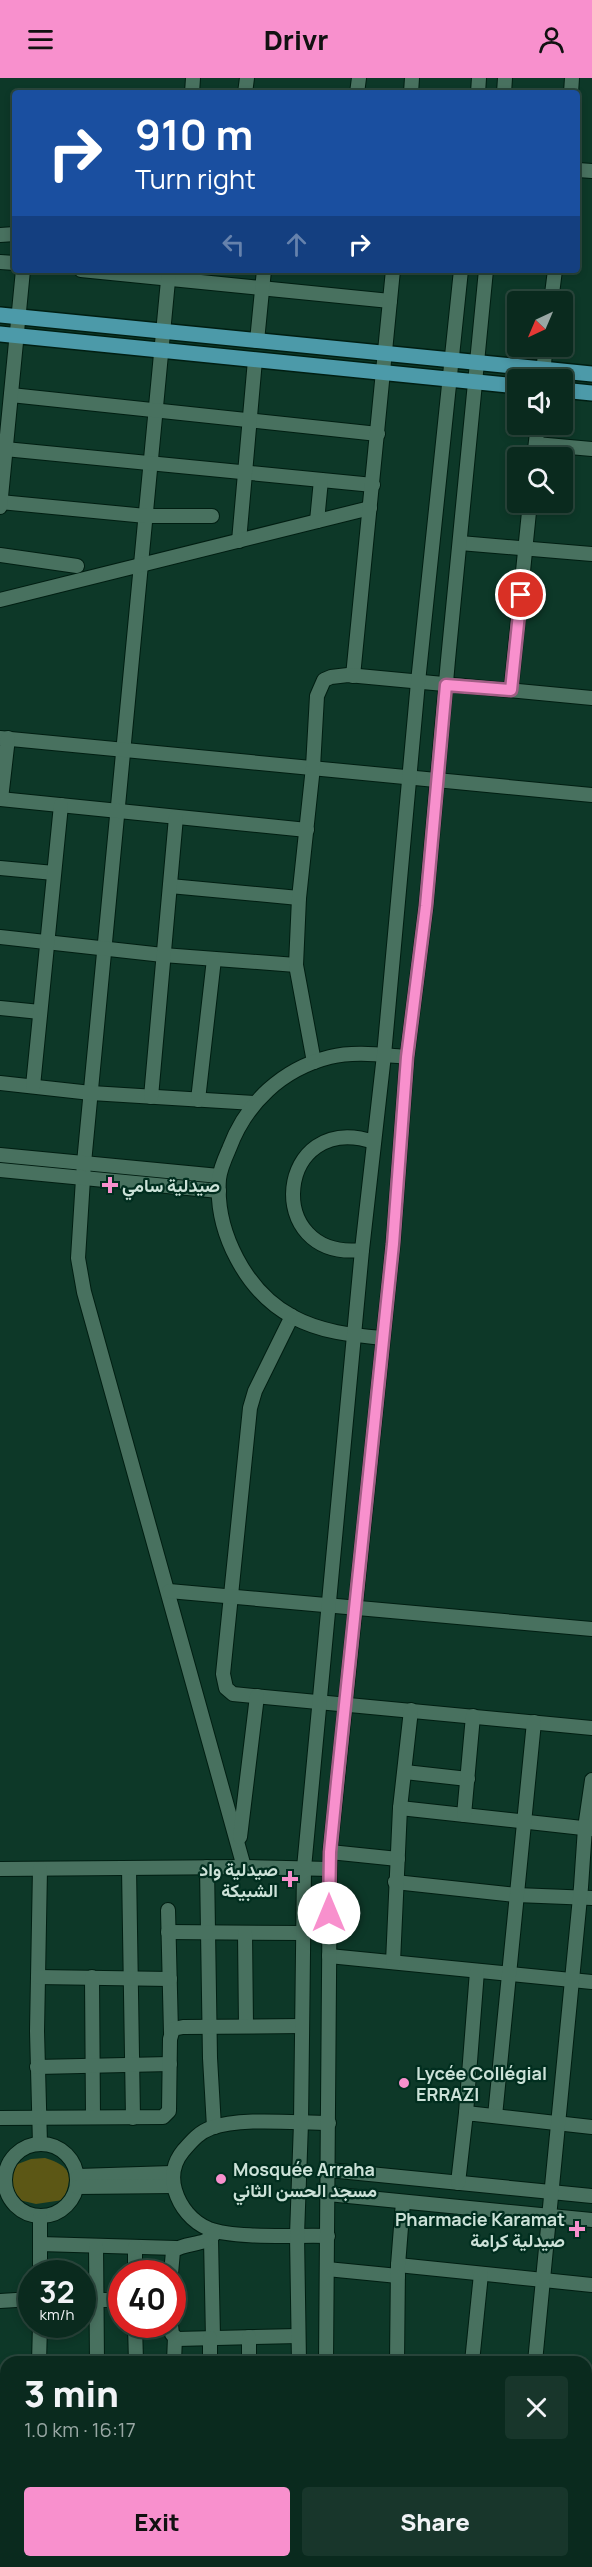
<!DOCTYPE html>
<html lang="en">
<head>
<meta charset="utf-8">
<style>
  :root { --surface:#0a2a1e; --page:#18362b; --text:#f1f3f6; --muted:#99a7a4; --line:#2a463c; --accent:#f890cd }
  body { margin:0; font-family:Manrope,Vazirmatn,sans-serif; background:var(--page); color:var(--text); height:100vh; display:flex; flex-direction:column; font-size:22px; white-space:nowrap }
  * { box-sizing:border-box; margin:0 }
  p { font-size:20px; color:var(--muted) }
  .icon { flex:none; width:33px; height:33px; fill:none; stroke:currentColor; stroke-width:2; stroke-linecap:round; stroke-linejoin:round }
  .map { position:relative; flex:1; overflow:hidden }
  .drawer { position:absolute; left:0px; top:2278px; width:592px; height:212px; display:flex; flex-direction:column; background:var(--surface); border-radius:18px 18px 0 0; box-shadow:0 3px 9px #0003,0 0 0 2px var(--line) }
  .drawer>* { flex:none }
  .hud { position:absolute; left:12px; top:12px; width:568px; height:183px; border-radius:6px; box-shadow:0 3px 9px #0003,0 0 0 2px var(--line); background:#1a4fa0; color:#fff; overflow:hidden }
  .needle { width:39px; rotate:224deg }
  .fabs { position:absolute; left:507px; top:213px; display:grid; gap:12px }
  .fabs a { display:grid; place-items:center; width:66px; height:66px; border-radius:6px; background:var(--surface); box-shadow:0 3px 9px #0003,0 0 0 2px var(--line); font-size:30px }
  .speed { position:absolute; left:18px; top:2182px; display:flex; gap:12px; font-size:30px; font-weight:700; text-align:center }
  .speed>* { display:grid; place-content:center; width:78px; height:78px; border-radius:50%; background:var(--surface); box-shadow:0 3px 9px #0003,0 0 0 2px var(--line); line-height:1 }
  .speed small { font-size:15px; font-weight:400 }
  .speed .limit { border:9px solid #d22; background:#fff; color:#111 }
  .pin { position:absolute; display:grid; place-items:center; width:51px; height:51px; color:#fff; margin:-26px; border:3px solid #fff; border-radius:50%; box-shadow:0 2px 6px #0007 }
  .me { position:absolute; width:66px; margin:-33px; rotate:0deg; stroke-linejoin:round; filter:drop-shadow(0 0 4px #0008) }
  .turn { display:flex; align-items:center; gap:21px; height:126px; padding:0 24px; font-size:27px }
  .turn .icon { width:78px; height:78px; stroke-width:2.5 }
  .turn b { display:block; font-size:42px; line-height:51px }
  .lanes { display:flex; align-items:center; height:57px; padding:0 24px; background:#0003; justify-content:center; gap:30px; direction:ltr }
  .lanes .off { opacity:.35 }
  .round { display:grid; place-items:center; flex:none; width:63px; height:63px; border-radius:6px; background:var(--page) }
  .head { display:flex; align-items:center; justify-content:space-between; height:102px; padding:0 24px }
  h1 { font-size:36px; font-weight:800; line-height:45px }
  .button { display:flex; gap:12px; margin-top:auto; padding:12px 24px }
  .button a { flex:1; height:69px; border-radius:6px; background:var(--accent); color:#111; font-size:24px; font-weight:800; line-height:69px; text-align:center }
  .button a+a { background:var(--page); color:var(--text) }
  header { display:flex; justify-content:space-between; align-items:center; height:78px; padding:0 24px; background:var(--accent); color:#111; font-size:27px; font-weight:800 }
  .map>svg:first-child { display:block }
  .green { fill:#5c5715 }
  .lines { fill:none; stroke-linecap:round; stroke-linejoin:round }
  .minor-casing { stroke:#001e12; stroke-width:16 }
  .major-casing { stroke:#001e12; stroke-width:18 }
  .minor { stroke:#48715f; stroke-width:14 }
  .major { stroke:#4c9aa9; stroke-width:15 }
  .route-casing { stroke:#a15e85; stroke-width:15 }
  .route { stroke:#f890cd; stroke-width:10 }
  .poi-dot { fill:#f890cd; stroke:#012e1f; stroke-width:2 }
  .labels { text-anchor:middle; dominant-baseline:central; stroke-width:4.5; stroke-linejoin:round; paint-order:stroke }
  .poi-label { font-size:18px; font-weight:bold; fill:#cce2d8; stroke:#012e1f; text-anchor:start }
</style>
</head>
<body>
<header><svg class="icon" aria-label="menu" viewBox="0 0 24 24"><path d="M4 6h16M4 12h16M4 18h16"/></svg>Drivr<svg class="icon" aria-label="person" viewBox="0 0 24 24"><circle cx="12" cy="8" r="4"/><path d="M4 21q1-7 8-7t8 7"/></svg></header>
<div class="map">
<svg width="592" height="2489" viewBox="0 0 592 2489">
  <rect width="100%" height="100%" fill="#0d3828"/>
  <path class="green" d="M45,2080c26,8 29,17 18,42l-27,4 -17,-4c-8,-12 -9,-21 -4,-35l16,-6z"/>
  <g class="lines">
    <g class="minor-casing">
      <g id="minor">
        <polyline points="192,15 193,0"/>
        <polyline points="245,15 247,0"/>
        <polyline points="357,15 359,0"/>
        <polyline points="411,15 412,0"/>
        <polyline points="478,15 479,0"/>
        <polyline points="504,15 505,0"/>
        <polyline points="571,15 572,0"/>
        <polyline points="578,92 592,93"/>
        <polyline points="0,157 15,156"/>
        <polyline points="0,184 15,185"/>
        <polyline points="81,192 390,223"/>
        <polyline points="169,192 84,1085 78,1180 84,1214 244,1789"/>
        <polyline points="551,224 555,192"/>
        <polyline points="257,263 264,192"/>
        <polyline points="542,302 546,268"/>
        <polyline points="11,317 378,356"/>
        <polyline points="536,366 592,371"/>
        <polyline points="5,371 373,407"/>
        <polyline points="534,380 538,346"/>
        <polyline points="0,424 146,438 212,438"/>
        <polyline points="0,429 23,192"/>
        <polyline points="317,443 321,402"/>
        <polyline points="239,463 255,282"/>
        <polyline points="460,465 592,476"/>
        <polyline points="0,477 77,488"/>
        <polyline points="0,522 370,430"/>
        <polyline points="353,598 393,192"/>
        <polyline points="511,612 530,424"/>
        <polyline points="0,660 592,717"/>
        <polyline points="0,721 307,752"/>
        <polyline points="1,721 8,660"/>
        <polyline points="0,790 54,795"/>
        <polyline points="170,808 299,820"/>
        <polyline points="0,859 163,877 296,887"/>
        <polyline points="0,930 40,934"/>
        <polyline points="314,984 296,887 299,820 313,689 317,618 324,602 331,599 348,597 592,620"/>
        <polyline points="0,1005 91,1015 254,1025"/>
        <polyline points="33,1008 61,727"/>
        <polyline points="151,1019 176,739"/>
        <polyline points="198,1022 214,881"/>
        <polyline points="0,1077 219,1098"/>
        <polyline points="0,1092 219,1113"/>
        <path d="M362,1172c-101,11 -86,-141 12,-108"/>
        <polyline points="292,1238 255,1313 250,1330 223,1596 226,1610 233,1616 592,1650"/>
        <path d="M382,1260c-31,-3 -61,-6 -89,-21 -47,-25 -78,-85 -74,-138 1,-10 6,-21 10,-30 17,-46 53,-80 101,-92 25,-6 51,-2 77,0"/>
        <polyline points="169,1513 592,1551"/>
        <polyline points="405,1694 468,1701"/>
        <polyline points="400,1730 592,1751"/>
        <polyline points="464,1737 473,1638"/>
        <polyline points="240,1759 257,1618"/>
        <polyline points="330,1774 398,1781"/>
        <polyline points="207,1789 210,1980 214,2049"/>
        <polyline points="129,1790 133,2040"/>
        <polyline points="0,1791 244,1789 330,1791"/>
        <polyline points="40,1791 37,1953 40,2066"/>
        <polyline points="395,1804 516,1817 592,1820"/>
        <polyline points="168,1832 171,1955"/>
        <polyline points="168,1854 303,1855"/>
        <polyline points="245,1855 246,1948"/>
        <polyline points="329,1878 592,1904"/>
        <polyline points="393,1884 400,1730 411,1632"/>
        <polyline points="38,1899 170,1901"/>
        <polyline points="92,1899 93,2039"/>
        <polyline points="37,1989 170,1986"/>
        <polyline points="466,2035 477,1893"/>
        <polyline points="495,2038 534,1644"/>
        <polyline points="0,2040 163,2039 169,2033 170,1961 173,1951 183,1949 302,1948"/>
        <circle cx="41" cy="2102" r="36"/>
        <polyline points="329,2092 592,2118"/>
        <polyline points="78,2098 172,2095"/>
        <polyline points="458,2105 466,2035 592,2049"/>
        <polyline points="77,2109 173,2108"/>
        <polyline points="328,2116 592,2142"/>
        <path d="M328,2158c-31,-1 -92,3 -119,-7 -17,-7 -29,-22 -34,-39 -4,-14 -1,-28 8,-39 8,-9 16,-19 28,-23 29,-11 85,-5 118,-5"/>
        <polyline points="211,2161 213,2260"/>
        <polyline points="40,2166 176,2170"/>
        <polyline points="96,2168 97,2284"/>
        <polyline points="398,2187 592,2207"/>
        <polyline points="327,2191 398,2198"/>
        <polyline points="40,2196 40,2139"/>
        <polyline points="135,2196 135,2169"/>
        <path d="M171,2196l2,-23c14,-10 32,-4 42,-18"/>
        <polyline points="82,2222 122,2222"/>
        <polyline points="0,2223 32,2221"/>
        <polyline points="135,2247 136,2284"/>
        <polyline points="171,2247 172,2256 177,2261 298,2258"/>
        <polyline points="210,2260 210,2284"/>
        <polyline points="39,2284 40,2247"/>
        <polyline points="174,2284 175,2259"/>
        <polyline points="249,2284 249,2259"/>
        <polyline points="299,2284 297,2157 301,2045 304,1790 362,1172 384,977 418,604 461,192"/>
        <polyline points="326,2284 330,1774 393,1166 407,979 426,828 448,582 486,192"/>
        <polyline points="397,2284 398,2187 403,2124"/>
        <polyline points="472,2284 481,2196"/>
        <polyline points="535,2284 581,1809 585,1750 592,1702"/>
        <polyline points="0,2299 6,2299"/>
        <polyline points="591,2357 592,2350"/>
        <polyline points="0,2414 6,2414"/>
        <polyline points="586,2468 592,2468"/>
        <polyline points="45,2484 45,2489"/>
        <polyline points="325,2484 325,2489"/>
        <polyline points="393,2484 393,2489"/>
        <polyline points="300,2489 300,2484"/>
        <polyline points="452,2489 453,2484"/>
        <polyline points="517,2489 518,2484"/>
        <polyline points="579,2489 580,2484"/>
      </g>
    </g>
    <g class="major-casing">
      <g id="major">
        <polyline points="0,237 592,296"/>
        <polyline points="0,256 518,308"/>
        <polyline points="562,312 592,315"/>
      </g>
    </g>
    <use href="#minor" class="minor"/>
    <use href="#major" class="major"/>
  </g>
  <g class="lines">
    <g class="route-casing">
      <polyline id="route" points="329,1835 330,1774 337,1704 393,1166 407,979 426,828 446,607 511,612 521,517"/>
    </g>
    <use href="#route" class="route"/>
  </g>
  <g class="poi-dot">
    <path d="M107 1098h6v6h6v6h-6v6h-6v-6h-6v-6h6z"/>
    <path d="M287 1792h6v6h6v6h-6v6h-6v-6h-6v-6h6z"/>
    <circle cx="404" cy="2005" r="6"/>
    <circle cx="221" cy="2101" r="6"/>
    <path d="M574 2142h6v6h6v6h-6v6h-6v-6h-6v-6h6z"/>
  </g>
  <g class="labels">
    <g class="poi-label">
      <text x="122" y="1107">صيدلية سامي</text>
      <text x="278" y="1791" text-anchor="end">صيدلية واد<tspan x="278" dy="21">الشبيكة</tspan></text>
      <text x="416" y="1995">Lycée Collégial<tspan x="416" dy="21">ERRAZI</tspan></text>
      <text x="233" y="2091">Mosquée Arraha<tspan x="233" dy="21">مسجد الحسن الثاني</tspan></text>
      <text x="565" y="2141" text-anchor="end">Pharmacie Karamat<tspan x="565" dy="21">صيدلية كرامة</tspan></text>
    </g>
  </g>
</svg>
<div class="fabs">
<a><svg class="needle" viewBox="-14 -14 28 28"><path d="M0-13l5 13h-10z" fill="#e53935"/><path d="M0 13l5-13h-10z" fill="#99a7a4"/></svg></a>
<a><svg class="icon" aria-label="sound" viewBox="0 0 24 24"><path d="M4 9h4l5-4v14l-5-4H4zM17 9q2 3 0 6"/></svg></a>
<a><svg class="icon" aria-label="search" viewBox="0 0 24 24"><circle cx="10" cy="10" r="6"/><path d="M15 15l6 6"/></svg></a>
</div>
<div class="speed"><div>32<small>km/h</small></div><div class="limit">40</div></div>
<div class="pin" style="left:521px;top:517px;background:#d93025"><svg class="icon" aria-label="arrive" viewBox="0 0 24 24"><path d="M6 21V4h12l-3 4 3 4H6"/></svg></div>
<svg class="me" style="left:329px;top:1835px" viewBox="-20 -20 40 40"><circle r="19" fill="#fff"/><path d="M0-13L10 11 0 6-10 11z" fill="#f890cd"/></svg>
<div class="hud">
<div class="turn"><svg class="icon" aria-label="right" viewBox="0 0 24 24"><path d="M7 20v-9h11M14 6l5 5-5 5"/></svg><div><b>910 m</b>Turn right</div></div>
<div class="lanes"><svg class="icon off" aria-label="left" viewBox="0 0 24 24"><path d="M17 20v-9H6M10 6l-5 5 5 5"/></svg><svg class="icon off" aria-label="ahead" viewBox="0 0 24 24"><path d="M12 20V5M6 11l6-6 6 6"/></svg><svg class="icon" aria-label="right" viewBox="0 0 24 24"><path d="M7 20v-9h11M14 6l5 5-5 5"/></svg></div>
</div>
<section class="drawer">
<div class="head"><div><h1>3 min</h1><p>1.0 km · 16:17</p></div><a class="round"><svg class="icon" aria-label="close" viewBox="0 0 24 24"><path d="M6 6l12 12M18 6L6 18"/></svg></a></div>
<div class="button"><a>Exit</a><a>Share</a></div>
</section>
</div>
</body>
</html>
